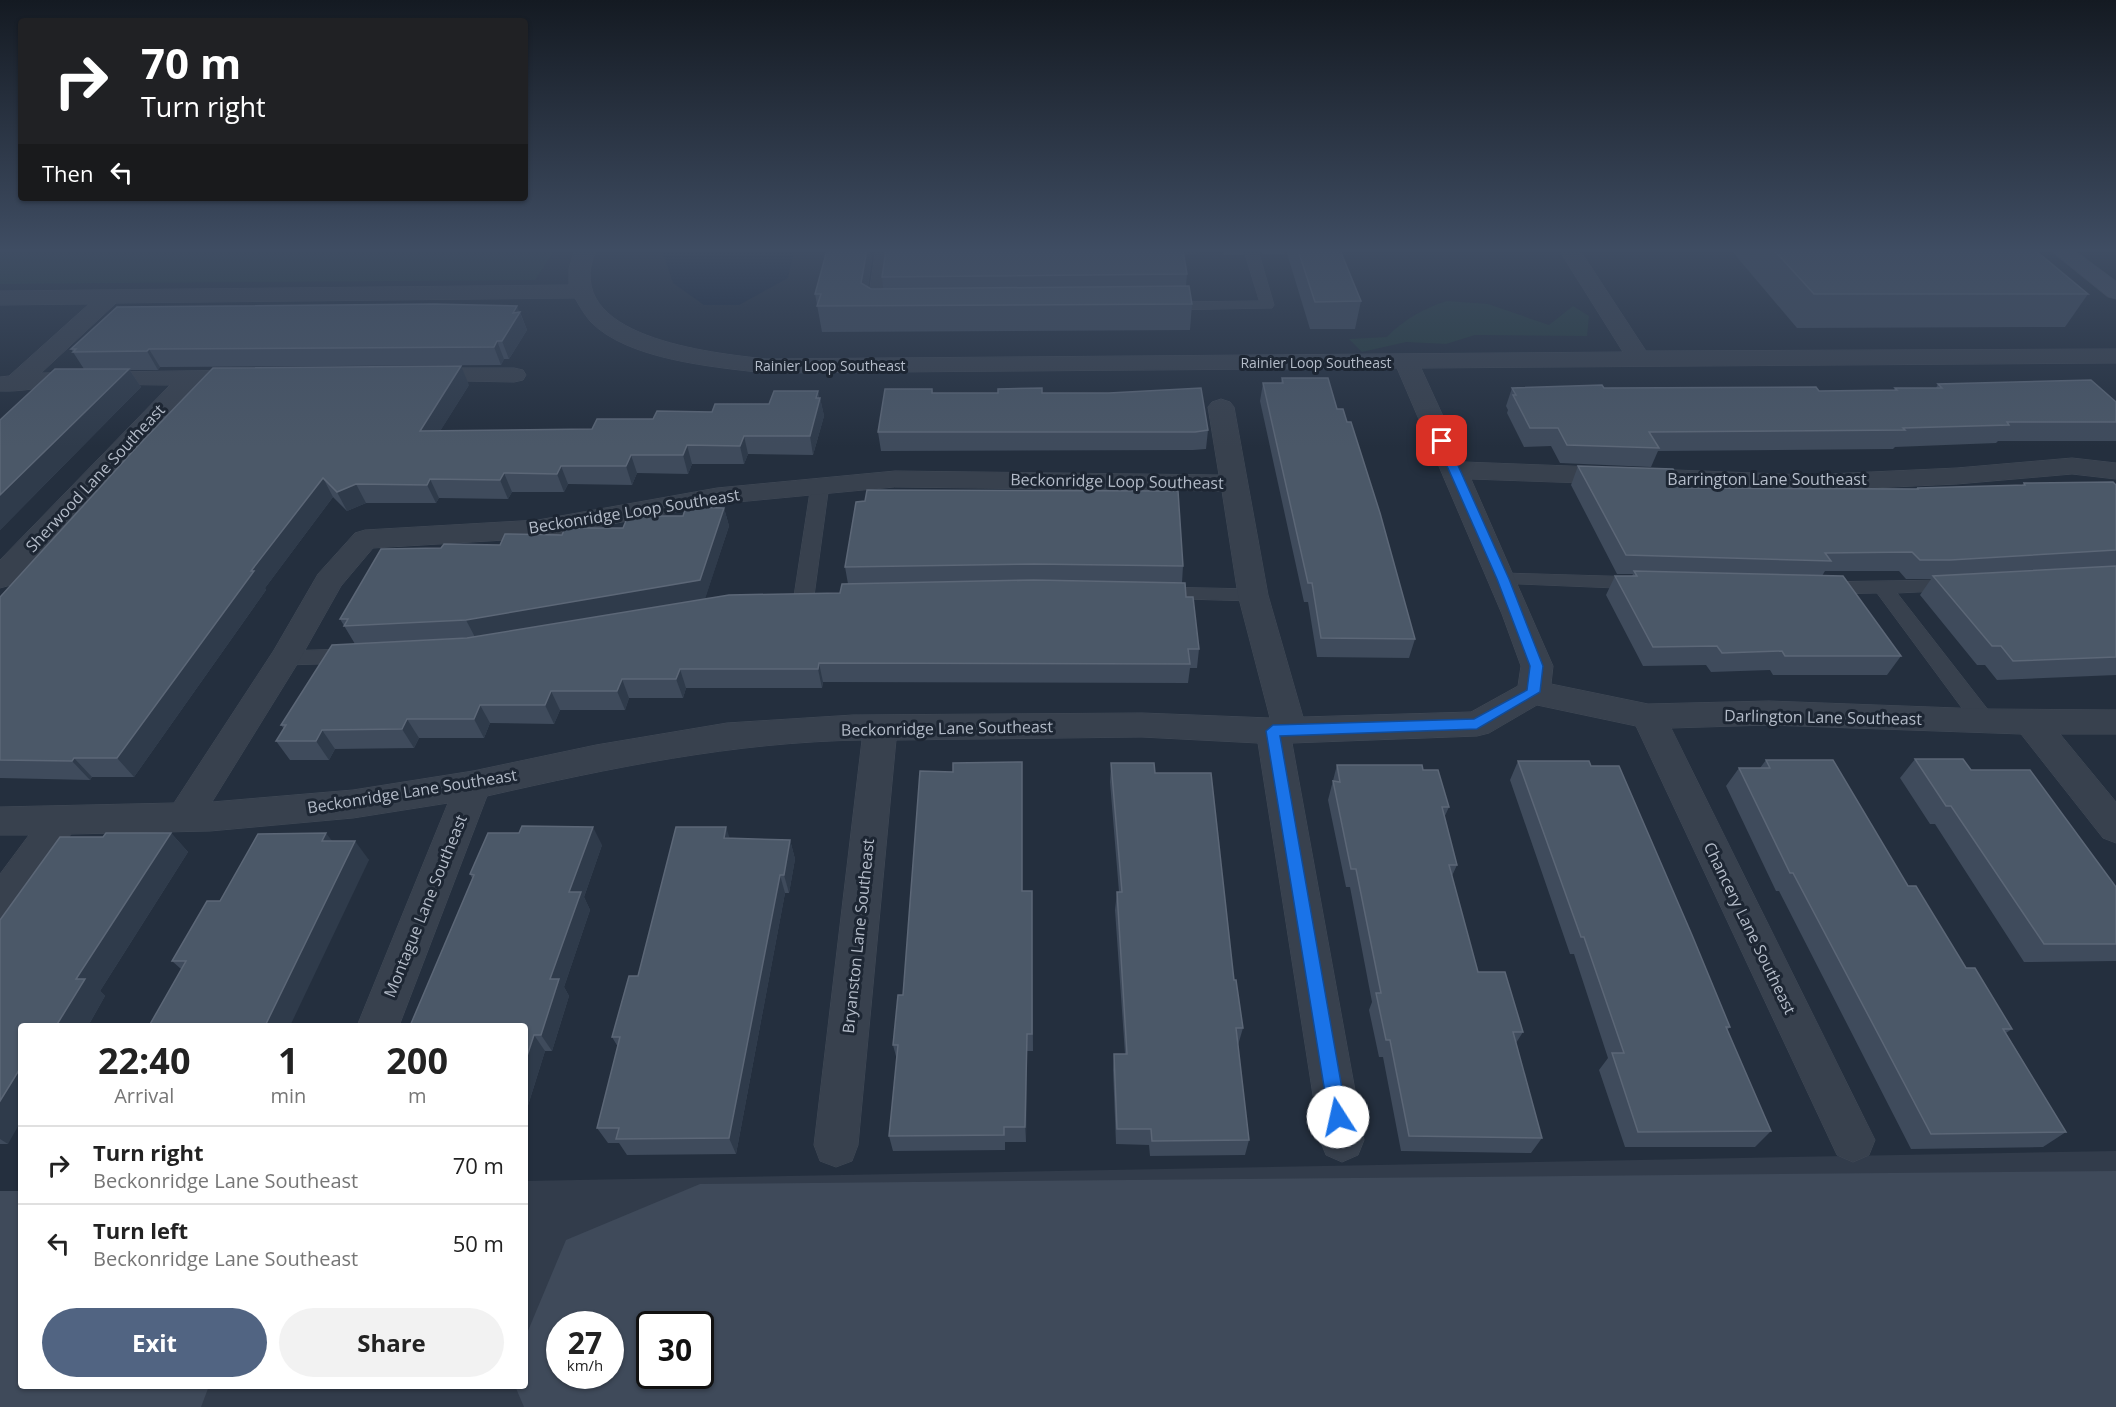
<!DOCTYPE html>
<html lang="en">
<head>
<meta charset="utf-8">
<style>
  :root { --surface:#fff; --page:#f2f2f2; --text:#222; --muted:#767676; --line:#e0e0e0; --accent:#516482 }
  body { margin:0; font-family:"Open Sans",sans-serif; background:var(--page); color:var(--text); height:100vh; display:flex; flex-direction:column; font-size:22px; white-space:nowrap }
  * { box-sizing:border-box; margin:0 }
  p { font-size:20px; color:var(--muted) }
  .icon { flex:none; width:33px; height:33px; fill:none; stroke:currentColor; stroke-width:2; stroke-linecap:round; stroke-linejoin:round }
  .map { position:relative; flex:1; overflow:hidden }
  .drawer { position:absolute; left:18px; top:1023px; width:510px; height:366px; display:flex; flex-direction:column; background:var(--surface); border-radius:6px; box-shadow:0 2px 4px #0004 }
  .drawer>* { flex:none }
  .hud { position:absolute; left:18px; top:18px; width:510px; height:183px; border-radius:6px; box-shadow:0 2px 4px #0004; background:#202124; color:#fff; overflow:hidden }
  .speed { position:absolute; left:546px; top:1311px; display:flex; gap:12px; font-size:30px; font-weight:700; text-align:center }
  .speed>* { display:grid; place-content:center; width:78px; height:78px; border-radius:50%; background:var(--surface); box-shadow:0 2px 4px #0004; line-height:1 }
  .speed small { font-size:15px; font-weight:400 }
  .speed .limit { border:3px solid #111; border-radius:9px; background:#fff; color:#111 }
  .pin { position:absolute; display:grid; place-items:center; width:51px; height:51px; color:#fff; margin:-26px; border-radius:12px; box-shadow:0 3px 9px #0006 }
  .me { position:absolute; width:66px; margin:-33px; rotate:350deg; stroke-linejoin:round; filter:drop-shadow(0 0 4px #0008) }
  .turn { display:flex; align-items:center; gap:21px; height:126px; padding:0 24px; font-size:27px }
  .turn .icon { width:78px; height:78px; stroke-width:2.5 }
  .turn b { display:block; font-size:42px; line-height:51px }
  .then { display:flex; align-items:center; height:57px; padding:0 24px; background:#0003; gap:12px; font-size:22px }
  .eta { display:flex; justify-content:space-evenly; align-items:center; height:102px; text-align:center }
  .eta b { font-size:36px; font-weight:700; line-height:42px }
  .primary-button { display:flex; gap:12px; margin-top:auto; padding:12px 24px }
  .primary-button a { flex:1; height:69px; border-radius:36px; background:var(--accent); color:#fff; font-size:24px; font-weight:700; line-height:69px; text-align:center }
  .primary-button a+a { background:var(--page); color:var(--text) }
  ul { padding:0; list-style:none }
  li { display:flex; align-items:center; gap:18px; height:78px; padding:0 24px; border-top:2px solid var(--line) }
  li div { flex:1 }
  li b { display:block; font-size:22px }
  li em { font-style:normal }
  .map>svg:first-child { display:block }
  .airport { fill:#323c4b; fill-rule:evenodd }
  .green { fill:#263c3f }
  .water { fill:#17263c }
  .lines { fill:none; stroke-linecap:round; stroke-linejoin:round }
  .runway { fill:#3f4a5a; fill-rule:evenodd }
  .service-casing { stroke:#414a57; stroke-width:1 }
  .minor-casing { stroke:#414a57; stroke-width:1 }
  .secondary-casing { stroke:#414a57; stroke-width:1 }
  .service { fill:#38414e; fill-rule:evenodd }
  .minor { fill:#38414e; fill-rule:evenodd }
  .secondary { fill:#465061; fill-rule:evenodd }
  .wall { fill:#3f4b5c }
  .shaded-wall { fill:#2f3b4b }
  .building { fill:#4b5868; stroke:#5c6777; stroke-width:1.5 }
  .route { fill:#1a73e8; stroke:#114b97; stroke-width:1.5 }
  .labels { text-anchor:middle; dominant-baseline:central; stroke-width:6; stroke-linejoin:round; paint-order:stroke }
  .far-street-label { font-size:14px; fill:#b4bcc9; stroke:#1d2633 }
  .street-label { font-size:16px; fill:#b4bcc9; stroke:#1d2633 }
</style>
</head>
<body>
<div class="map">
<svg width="2116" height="1407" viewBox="0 0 2116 1407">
  <rect width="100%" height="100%" fill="#242f3e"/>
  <path class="airport" d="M2116,1151v256h-2116v-216h21v195h504v-205zM560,1324h50v52h-50zM650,1324h50v52h-50z"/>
  <g class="green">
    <polygon points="0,250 555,250 535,280 0,284"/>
    <path d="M1447,301l41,3 61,21 24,-19 16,10 -2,20 -112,-1 -29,9 -40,-2 -44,10 -13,-13 38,-2c16,-17 37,-29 60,-36z"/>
  </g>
  <polygon class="water" points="662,250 794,250 788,278 739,305 704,305 673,283"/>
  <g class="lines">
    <g class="runway">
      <path d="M2116,1171v236h-1592l-9,-21h10v-48l41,-98 134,-56zM560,1324h50v52h-50zM650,1324h50v52h-50z"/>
      <polygon points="0,1191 21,1191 21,1386 209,1386 201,1407 0,1407"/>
    </g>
    <g class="service-casing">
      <g id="service">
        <polygon points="876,250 890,250 882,305 889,309 882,313 869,312 867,309"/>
        <polygon points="1244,250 1258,250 1274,305 1272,308 1166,310 1159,306 1166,302 1259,301"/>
        <polygon points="820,480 829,485 814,596 811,601 797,601 794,596 811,485"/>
        <polygon points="1503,573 1640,577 1647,579 1649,583 1647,587 1640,589 1496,583 1494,579 1496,575"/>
        <polygon points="1952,580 1959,582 1962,586 1959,590 1897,593 1992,715 1995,721 1992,727 1984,729 1976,727 1877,593 1824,594 1817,592 1814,588 1817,584 1824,582"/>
        <polygon points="1157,587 1253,589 1260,590 1263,595 1260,600 1253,601 1150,598 1147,593 1150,588"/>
        <polygon points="353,649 360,651 363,656 360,661 353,663 285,665 278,663 275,658 278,653 285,651"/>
      </g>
    </g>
    <g class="minor-casing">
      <g id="minor">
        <path d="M575,250h21c-38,88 117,103 170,109l857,-7 -64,-102h21l66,101 470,-2v14l-695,5 43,94 343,13 150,-7 115,-10 44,5v16l-44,-5 -115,10 -150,7 -336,-12 82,187 -2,18 97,20 121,-3 215,8 132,1v24h-56l56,68v41l-13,-5 -82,-104 -252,-9 -98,3 204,412 -6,15 -16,7 -16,-7 -201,-429 -99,-21 -48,28 -12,3 -185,7 72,397 -6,15 -16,7 -16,-7 -6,-15 -62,-397 -116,-6 -246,3 -38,405 -6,16 -16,6 -16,-6 -6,-16 48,-405c-128,2 -252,28 -375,56l-88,230h-42l91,-223 -95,15 -143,13 -139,3 -57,80 -14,5v-45l29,-39h-29v-28l174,-4 100,-153 44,-76 37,-41 10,-3 173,-10 179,-32 178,-17 324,4 -11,-68 4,-5 9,-3 9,3 4,5 34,188 35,122 168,-5 47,-26 3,-20 -19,-52 -105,-246 -631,5c-51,-6 -139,-13 -176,-52 -6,-7 -11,-16 -15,-23l-459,5 -75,70 207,-3 9,2 3,5 -3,5 -60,3 -186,200 -11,3v-28l170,-175c-36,0 -71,-2 -107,0 -22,2 -42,7 -63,6v-14l9,-1 80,-72 -89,1v-14l569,-6v-16zM895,487l327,4 16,104 32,123 -128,-5 -289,2 -126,8 -131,22 -123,26 -120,19 -141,12 84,-136 45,-80 32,-38 165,-10 179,-34z"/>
        <polygon points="420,368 514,368 523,370 526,375 523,380 514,382 411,380 408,375 411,370"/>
      </g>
    </g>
    <g class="secondary-casing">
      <polygon id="secondary" points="2050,250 2074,250 2116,281 2116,299 2108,297"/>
    </g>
    <use href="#service" class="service"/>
    <use href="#minor" class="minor"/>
    <use href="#secondary" class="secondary"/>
  </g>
  <g class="wall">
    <polygon points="1223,250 1244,250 1243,255 1224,255"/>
    <polygon points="1260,250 1285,250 1284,254 1262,254"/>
    <polygon points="1286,250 1340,250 1361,301 1355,329 1310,329"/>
    <polygon points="1731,250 2035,250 2088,294 2065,327 1797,328"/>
    <polygon points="1184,256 1187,274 1186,286 1192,304 1190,330 822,332 815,294 872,259 868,287 871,289 883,289 882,277"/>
    <polygon points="520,312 527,330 509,359 504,359 501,365 160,367 158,370 130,370 141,387 0,530 0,420 84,369 71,349"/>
    <polygon points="1282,378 1337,409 1415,639 1409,658 1317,657 1308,602 1304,602 1260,401 1263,383 1281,383"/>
    <polygon points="1938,384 2116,402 2116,441 1998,441 1996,443 1895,447 1893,449 1658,451 1651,467 1560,463 1551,446 1524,447 1507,413 1508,410 1506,406 1512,388 1819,391 1894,390 1895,388 1936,388"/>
    <polygon points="469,385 440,431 592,429 653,419 769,404 818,391 819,398 820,398 824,416 813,455 748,454 744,464 692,464 688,474 637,473 632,485 568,484 564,492 512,492 508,499 439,498 436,503 366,503 347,511 333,497 265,588 266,590 134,777 92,777 90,780 0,778 0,597"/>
    <polygon points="932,389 933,393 1042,393 1208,430 1206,449 1193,450 881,451 878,432"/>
    <polygon points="1578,466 1685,488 1916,489 1917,488 2022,485 2024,483 2116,485 2116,675 1997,680 1985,665 1977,665 1920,595 1931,579 1906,579 1899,571 1825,571 1822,576 1901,656 1887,675 1773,675 1770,670 1711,672 1706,665 1643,666 1606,595 1615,576 1632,576 1633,574 1617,574 1571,485"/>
    <polygon points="856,502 1183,566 1182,583 1199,649 1197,668 1190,668 1188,683 823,682 822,688 686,688 683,698 629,698 625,710 560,710 554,724 490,723 484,738 419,738 414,748 335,749 329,760 290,760 276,741 284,729 281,725 355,644 340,619 441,548 500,545 562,535 623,528 724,508 729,526 705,598 840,593 848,584 845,567"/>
    <polygon points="1915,759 1971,770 2116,887 2116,961 2024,962 1935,824 1930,824 1900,778"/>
    <polygon points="1766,760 1908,886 1966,968 2012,1029 2006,1033 2066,1132 2043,1147 1911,1149 1779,891 1776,891 1726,786 1739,768 1760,768"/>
    <polygon points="1518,761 1730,1027 1727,1030 1771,1131 1755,1147 1625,1147 1599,1070 1608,1058 1574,954 1570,954 1510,780"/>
    <polygon points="1022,762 1022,891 1032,909 1033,1051 1027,1051 1026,1142 1005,1142 1005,1150 893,1151 889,1136 897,1060 893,1045 953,772"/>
    <polygon points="1111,763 1155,773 1234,980 1243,1028 1238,1045 1249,1140 1245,1155 1150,1156 1149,1145 1116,1144 1113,1070 1114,1054 1125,1054 1115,910 1117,892 1119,892 1110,782"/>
    <polygon points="1337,765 1423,770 1449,807 1444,818 1457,865 1452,876 1478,972 1523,1032 1516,1043 1542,1138 1531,1153 1401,1151 1383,1057 1379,1057 1369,1010 1372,1002 1350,887 1346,887 1328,800"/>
    <polygon points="171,833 188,852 100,991 105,996 88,1026 21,1026 8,1144 0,1144 0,920 103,837"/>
    <polygon points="730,839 790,840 795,859 789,893 785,893 736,1154 627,1155 619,1143 608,1143 597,1128 618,1047 612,1037 638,976"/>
    <polygon points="332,841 369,860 181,969 172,961 220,901"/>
    <polygon points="602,845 584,897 590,910 564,987 569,996 552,1051 545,1051 525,1115 472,878 470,874"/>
  </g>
  <g class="shaded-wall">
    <polygon points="867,250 871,250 872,259 865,305 861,283"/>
    <polygon points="1178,250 1214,250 1178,257"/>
    <polygon points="517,306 527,330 509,359 502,341 513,313"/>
    <polygon points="497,341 504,359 501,365 494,347"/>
    <polygon points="149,349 160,367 158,370 147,351"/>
    <polygon points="461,366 469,385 429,449 420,431"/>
    <polygon points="129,369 141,387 0,530 0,495"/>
    <polygon points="818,391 819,402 820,398 824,416 813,455 810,436"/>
    <polygon points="744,436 748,454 744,464 740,446"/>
    <polygon points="687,445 692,464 688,474 683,455"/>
    <polygon points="631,455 637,473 632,485 626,466"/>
    <polygon points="561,466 568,484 564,492 557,474"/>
    <polygon points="504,473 512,492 508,499 500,480"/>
    <polygon points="323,478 333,497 265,588 266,590 134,777 117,758 251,571"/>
    <polygon points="430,479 439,498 436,503 427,485"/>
    <polygon points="356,484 366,503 347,511 337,492"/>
    <polygon points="724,508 729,526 705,599 476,639 466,620"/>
    <polygon points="819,663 823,682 822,688 818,669"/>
    <polygon points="680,669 686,688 683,698 676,679"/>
    <polygon points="622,679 629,698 625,710 617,691"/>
    <polygon points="551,691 560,710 554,724 545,705"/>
    <polygon points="480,705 490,723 484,738 474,719"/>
    <polygon points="407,719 419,738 414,748 402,729"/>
    <polygon points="322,730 335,749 329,760 316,741"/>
    <polygon points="74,758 92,777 90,780 72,761"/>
    <polygon points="593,827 602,845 584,897 590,910 564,987 569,996 552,1051 541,1035 550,979 569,892"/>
    <polygon points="726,827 732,845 724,838"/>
    <polygon points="171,833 188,852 100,991 105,996 88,1026 56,1026 76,979"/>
    <polygon points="326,833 340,851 322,841"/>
    <polygon points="790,840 795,859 789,893 784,875"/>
    <polygon points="355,841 369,860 290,1026 265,1026"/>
    <polygon points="780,875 785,893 736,1154 729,1138"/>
    <polygon points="1027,1034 1027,1051 1026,1142 1025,1127"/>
    <polygon points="534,1035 545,1051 525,1115 525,1062"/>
    <polygon points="21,1067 21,1121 8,1144 0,1139 0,1101"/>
  </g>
  <g class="building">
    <polygon points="827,250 867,250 861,283 871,289 1189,286 1192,304 817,306 821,294 815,294"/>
    <polygon points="886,250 1183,250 1187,274 882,277"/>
    <polygon points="1298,250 1340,250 1361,301 1315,302"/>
    <polygon points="1774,250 2035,250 2088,294 1814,294"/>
    <polygon points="434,304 517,306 513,313 520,312 502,341 497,341 494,347 149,349 147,351 73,352 76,349 71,349 117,307"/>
    <polygon points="461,366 420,431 592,429 597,419 653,419 657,411 712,412 715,404 769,404 774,391 818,391 816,398 820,398 810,436 744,436 740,446 687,445 683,455 631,455 626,466 561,466 557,474 504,473 500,480 430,479 427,485 356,484 337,492 323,478 251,571 254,571 117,758 74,758 72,761 0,760 0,597 134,450 213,368"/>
    <polygon points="55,369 129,369 0,495 0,420"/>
    <polygon points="1282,378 1328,378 1337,409 1343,409 1347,422 1351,422 1380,513 1415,639 1321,638 1312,583 1308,583 1263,383 1283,383"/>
    <polygon points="2091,380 2116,402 2116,422 2007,422 2009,425 1903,428 1905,430 1649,432 1659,448 1567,445 1558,428 1530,428 1513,395 1516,395 1512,388 1602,385 1604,388 1816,387 1819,391 1897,390 1895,388 1942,388 1938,384"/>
    <polygon points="1042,388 1042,393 1109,393 1201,388 1208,430 1195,432 878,432 885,389 932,389 932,393 998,393 998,389"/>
    <polygon points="1578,466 1673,469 1685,488 1919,489 1917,488 2025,485 2024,483 2113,482 2116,485 2116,550 1950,560 1920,560 1912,552 1825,553 1831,561 1626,555"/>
    <polygon points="867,490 1178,491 1183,566 1034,564 845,567 856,502 865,501"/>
    <polygon points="686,507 724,508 700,580 466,620 344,626 348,619 340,619 381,549 441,548 444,544 500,545 505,534 562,535 565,528 623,528 628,516 683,516"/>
    <polygon points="2116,566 2116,657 2013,661 2001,646 1992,646 1933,576"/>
    <polygon points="1634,571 1843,576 1901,656 1785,656 1782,651 1722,653 1717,646 1653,647 1615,576 1637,576"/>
    <polygon points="1034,580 1185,583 1186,597 1193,597 1199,649 1188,649 1190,664 819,663 818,669 680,669 676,679 622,679 617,691 551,691 545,705 480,705 474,719 407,719 402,729 322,730 316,741 276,741 286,725 281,725 332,645 467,638 729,595 840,593 842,584"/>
    <polygon points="1915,759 1963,759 1971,770 2030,770 2116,887 2116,944 2044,944 1951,806 1946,806"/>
    <polygon points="1766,760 1833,760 1908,886 1916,886 1966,968 1975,968 2012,1029 2003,1029 2066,1132 1931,1134 1793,873 1790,873 1739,768 1770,768"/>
    <polygon points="1518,761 1589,761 1591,766 1619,766 1692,935 1730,1027 1726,1027 1771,1131 1638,1132 1612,1053 1624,1053 1584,937 1581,937"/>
    <polygon points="1022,762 1022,891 1032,891 1032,1034 1027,1034 1025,1127 1004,1127 1004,1135 889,1136 898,1045 893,1045 898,995 903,995 920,771 953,772 953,763"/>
    <polygon points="1111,763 1154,763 1155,773 1211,773 1234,980 1236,980 1243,1028 1236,1028 1249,1140 1152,1141 1151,1129 1117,1129 1114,1054 1127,1054 1117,892 1122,892"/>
    <polygon points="1337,765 1422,765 1423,770 1438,770 1449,807 1442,807 1457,865 1449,865 1478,972 1505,972 1523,1032 1513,1032 1542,1138 1409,1136 1390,1040 1386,1040 1376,993 1381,993 1356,869 1351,869 1333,781 1340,782"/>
    <polygon points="522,826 593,827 569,892 581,892 550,979 559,979 541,1035 534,1035 525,1062 525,1026 410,1026 474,875 470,874 488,833 519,833"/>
    <polygon points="676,827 726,827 724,838 790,840 784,875 780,875 729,1138 616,1139 619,1128 597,1128 620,1037 612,1037 629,976 638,976"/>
    <polygon points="106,833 171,833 76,979 85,979 56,1026 21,1026 21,1067 0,1101 0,920 60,837 103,837"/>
    <polygon points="326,833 322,841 355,841 265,1026 149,1026 186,961 172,961 207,901 220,901 258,834"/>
  </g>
  <linearGradient id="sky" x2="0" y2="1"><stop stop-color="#141a22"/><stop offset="0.56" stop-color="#3f4d63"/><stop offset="1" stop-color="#3f4d63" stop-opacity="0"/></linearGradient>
  <rect width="2116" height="447" fill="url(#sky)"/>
  <polygon class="route" points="1442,438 1447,441 1509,579 1543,666 1540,692 1477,729 1280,736 1347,1117 1344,1123 1338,1126 1331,1123 1329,1117 1266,731 1273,725 1474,719 1527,690 1530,666 1497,579 1436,441"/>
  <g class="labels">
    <g class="far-street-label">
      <text x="1316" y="362">Rainier Loop Southeast</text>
      <text x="830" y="365">Rainier Loop Southeast</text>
    </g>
    <g class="street-label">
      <text transform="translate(95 478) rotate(-47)">Sherwood Lane Southeast</text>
      <text x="1767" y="479">Barrington Lane Southeast</text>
      <text transform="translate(1117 481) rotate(1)">Beckonridge Loop Southeast</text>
      <text transform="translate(634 511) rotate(-9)">Beckonridge Loop Southeast</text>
      <text transform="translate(1823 717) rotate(1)">Darlington Lane Southeast</text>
      <text transform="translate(947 728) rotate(-1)">Beckonridge Lane Southeast</text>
      <text transform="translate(412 791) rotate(-9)">Beckonridge Lane Southeast</text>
      <text transform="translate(425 906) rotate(-68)">Montague Lane Southeast</text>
      <text transform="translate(1750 928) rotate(64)">Chancery Lane Southeast</text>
      <text transform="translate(858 936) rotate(-84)">Bryanston Lane Southeast</text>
    </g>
  </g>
</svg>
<div class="speed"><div>27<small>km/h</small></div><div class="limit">30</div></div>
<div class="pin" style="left:1442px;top:441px;background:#d93025"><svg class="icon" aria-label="arrive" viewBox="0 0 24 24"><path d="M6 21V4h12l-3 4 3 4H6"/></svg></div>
<svg class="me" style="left:1338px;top:1117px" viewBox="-20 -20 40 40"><circle r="19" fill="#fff"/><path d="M0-13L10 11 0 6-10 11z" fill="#1a73e8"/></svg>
<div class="hud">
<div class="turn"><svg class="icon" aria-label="right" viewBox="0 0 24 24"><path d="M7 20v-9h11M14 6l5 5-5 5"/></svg><div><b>70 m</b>Turn right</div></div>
<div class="then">Then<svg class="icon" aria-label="left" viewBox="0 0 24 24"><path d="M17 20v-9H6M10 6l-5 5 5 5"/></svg></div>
</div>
<section class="drawer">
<div class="eta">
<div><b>22:40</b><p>Arrival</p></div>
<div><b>1</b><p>min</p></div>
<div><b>200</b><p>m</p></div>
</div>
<ul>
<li><svg class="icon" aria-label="right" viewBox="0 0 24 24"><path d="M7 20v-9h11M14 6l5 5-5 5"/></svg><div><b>Turn right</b><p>Beckonridge Lane Southeast</p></div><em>70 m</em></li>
<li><svg class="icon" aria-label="left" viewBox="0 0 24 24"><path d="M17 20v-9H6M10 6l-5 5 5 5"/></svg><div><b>Turn left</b><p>Beckonridge Lane Southeast</p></div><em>50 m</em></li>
</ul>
<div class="primary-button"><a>Exit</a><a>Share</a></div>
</section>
</div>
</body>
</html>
